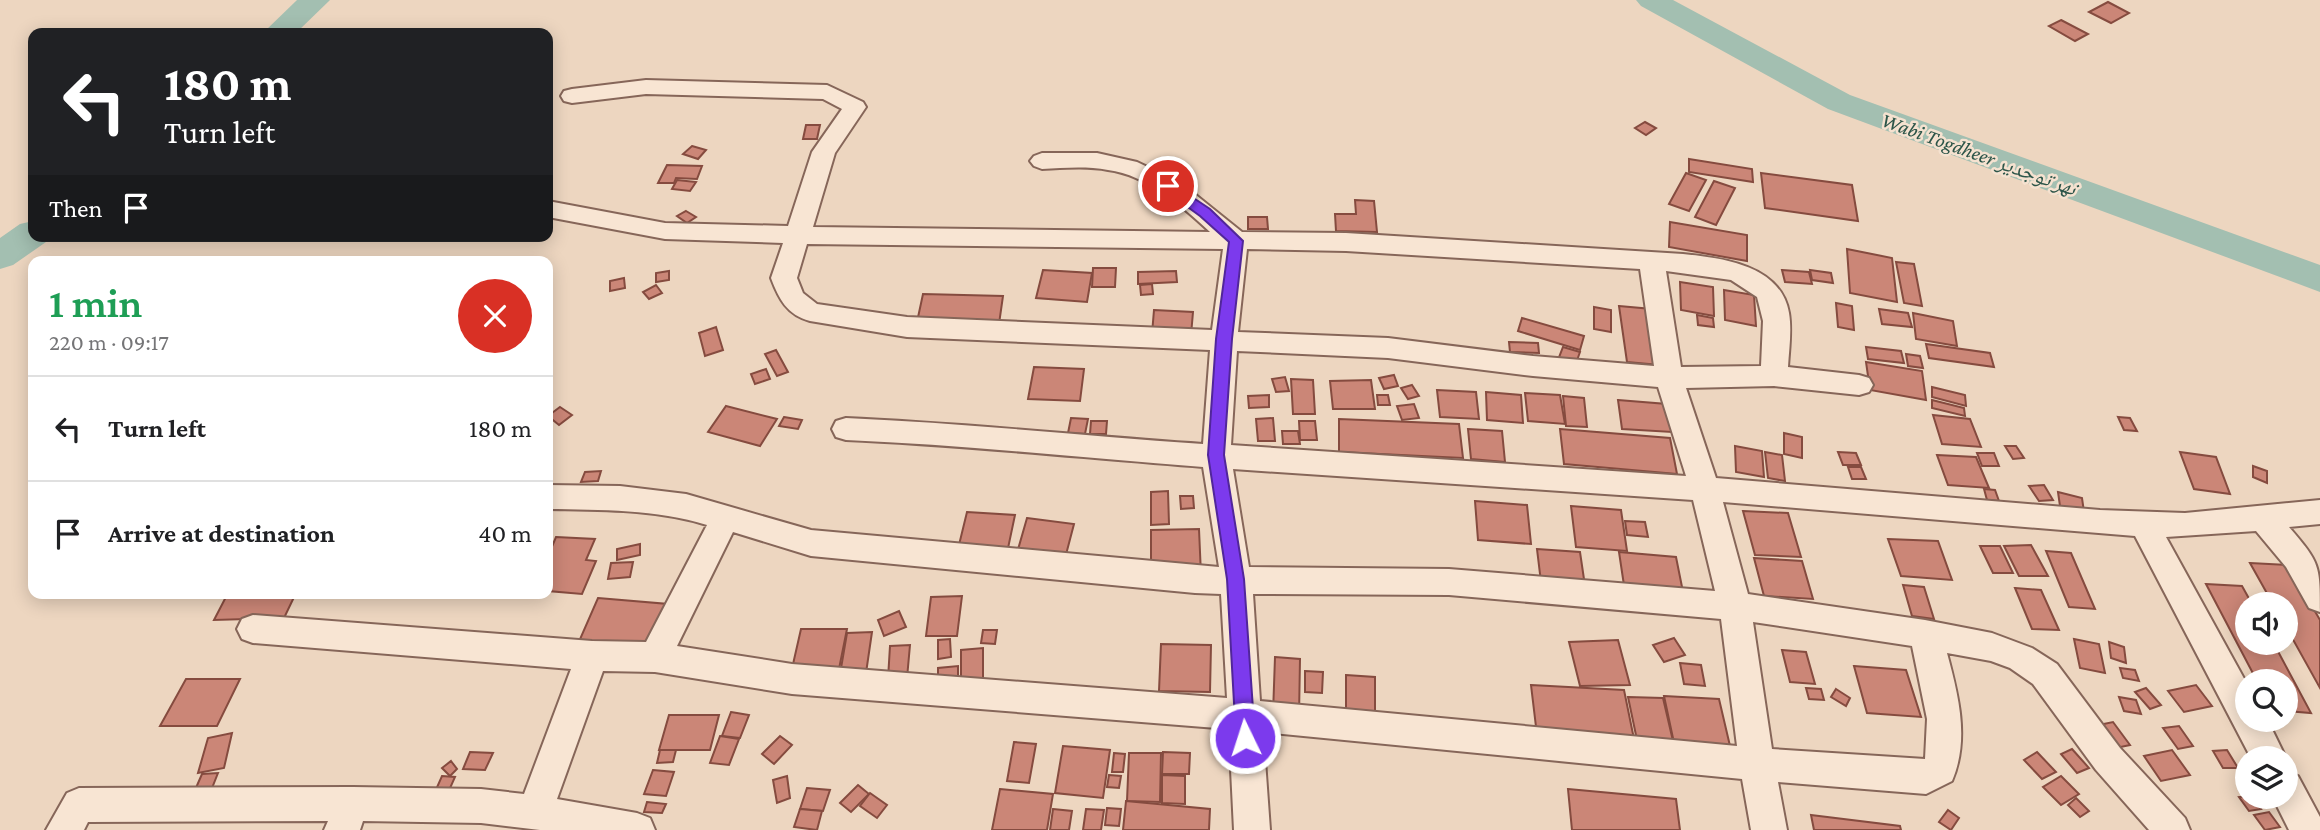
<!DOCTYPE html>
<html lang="en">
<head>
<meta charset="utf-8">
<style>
  :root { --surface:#fff; --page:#f2f2f2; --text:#202124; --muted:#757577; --line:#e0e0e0 }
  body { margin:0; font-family:"Crimson Pro","Noto Naskh Arabic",serif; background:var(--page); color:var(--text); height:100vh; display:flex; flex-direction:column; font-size:26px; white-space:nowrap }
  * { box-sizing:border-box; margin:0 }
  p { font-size:23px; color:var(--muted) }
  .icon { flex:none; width:38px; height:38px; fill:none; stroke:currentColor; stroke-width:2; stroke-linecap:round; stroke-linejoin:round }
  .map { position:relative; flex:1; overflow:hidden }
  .sheet { position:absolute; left:28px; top:256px; width:525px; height:343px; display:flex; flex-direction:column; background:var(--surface); border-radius:14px; box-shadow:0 4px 18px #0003 }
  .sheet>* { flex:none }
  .guide { position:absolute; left:28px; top:28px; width:525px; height:214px; border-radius:14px; box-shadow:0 4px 18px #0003; background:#202124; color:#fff; overflow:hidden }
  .tools { position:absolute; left:2235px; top:592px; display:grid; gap:14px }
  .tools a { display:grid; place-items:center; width:63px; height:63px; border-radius:50%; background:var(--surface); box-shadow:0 4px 18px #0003; font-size:35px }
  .pin { position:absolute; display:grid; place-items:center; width:60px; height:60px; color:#fff; margin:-30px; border:4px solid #fff; border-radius:50%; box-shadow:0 2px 7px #0007 }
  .me { position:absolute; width:77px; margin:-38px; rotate:356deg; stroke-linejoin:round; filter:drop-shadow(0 0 5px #0008) }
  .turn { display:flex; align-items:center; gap:24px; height:147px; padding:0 21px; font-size:32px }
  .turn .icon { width:91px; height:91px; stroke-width:2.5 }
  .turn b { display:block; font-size:49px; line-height:60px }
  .then { display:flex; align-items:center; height:66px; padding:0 21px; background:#0003; gap:14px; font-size:26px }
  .round { display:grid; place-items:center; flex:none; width:74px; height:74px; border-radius:37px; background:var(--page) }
  .overview { display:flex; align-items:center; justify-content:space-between; height:119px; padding:0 21px }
  h1 { font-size:42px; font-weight:600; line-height:52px; color:#1e9e55 }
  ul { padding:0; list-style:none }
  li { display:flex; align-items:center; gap:21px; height:105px; padding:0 21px; border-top:2px solid var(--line) }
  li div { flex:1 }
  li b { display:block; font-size:26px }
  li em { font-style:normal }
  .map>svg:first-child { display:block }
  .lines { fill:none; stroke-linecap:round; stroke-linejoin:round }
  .river { fill:#a3bfb1; fill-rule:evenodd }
  .building { fill:#cb8677; stroke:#854b3f; stroke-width:2 }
  .minor-casing { stroke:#866659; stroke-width:4 }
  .minor { fill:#f8e5d3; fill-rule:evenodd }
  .route { fill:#7c3aed; stroke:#51269a; stroke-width:2 }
  .labels { text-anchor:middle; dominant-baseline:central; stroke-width:5; stroke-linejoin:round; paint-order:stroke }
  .water-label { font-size:21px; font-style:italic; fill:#2c5549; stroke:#f5e2d0 }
</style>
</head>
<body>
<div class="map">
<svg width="2320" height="830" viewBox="0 0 2320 830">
  <rect width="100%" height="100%" fill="#edd6c0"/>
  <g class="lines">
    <g class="river">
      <polygon points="297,0 330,0 296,33 263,33"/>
      <polygon points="1636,0 1673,0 1850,95 2320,265 2320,292 1828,109 1641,6"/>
      <polygon points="33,221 33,236 49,236 46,242 13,265 0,269 0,238 20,224"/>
    </g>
  </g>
  <g class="building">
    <polygon points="2108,2 2129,13 2111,23 2089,12"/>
    <polygon points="2061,20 2088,34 2075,41 2049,26"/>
    <polygon points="1645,122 1656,128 1646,135 1635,128"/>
    <polygon points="806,125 820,125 817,139 803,139"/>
    <polygon points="692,146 706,150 698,159 683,154"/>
    <polygon points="1689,159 1752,169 1753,182 1689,172"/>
    <polygon points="667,165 702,166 697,179 676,178 674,183 658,183"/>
    <polygon points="1686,173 1706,180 1689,211 1669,204"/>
    <polygon points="1761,173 1852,185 1858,221 1765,208"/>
    <polygon points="677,180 696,182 690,191 672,189"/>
    <polygon points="1714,181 1735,188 1716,225 1695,217"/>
    <polygon points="1355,200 1374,201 1377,232 1336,231 1335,214 1356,214"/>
    <polygon points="686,211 696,217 687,223 677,216"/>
    <polygon points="1248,217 1267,217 1268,229 1248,229"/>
    <polygon points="1670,222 1747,235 1747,261 1669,247"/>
    <polygon points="1847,249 1892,258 1897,302 1850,293"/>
    <polygon points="1896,262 1914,264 1922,306 1904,303"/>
    <polygon points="1093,268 1116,268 1115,287 1092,287"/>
    <polygon points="1043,270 1092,273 1087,302 1036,298"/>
    <polygon points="1782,270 1809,272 1812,284 1785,282"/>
    <polygon points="1810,270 1831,273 1833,283 1812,280"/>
    <polygon points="669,271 669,280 656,282 656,273"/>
    <polygon points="1176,271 1177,282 1138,284 1138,272"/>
    <polygon points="624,278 625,288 610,291 610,281"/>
    <polygon points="1680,282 1713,287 1714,316 1681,310"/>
    <polygon points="1152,284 1153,294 1141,295 1140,285"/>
    <polygon points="656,285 662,293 649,299 643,292"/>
    <polygon points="1724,290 1754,295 1756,326 1725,320"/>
    <polygon points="923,294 1003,296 999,324 917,322"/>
    <polygon points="1836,303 1852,306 1854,330 1838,327"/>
    <polygon points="1619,306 1652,309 1660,365 1627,362"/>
    <polygon points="1594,307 1611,310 1611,332 1594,329"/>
    <polygon points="1879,309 1908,313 1912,327 1882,324"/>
    <polygon points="1154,310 1193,312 1191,335 1152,334"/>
    <polygon points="1913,313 1953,321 1957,346 1916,339"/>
    <polygon points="1697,315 1713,318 1714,327 1698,325"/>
    <polygon points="1522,318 1584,336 1580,350 1518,331"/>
    <polygon points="716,327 723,350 705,356 699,333"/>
    <polygon points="1509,342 1538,343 1539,353 1510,352"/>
    <polygon points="1926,344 1990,353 1994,367 1929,358"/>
    <polygon points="1563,347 1580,352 1575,366 1558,360"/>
    <polygon points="1866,347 1901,351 1904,363 1868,359"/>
    <polygon points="776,350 788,372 777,376 765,354"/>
    <polygon points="1906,354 1920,356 1923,368 1908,366"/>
    <polygon points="1866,362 1922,371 1926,400 1870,390"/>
    <polygon points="1034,367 1084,369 1080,401 1028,399"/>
    <polygon points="766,369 770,379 755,384 751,374"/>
    <polygon points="1394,375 1398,386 1384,389 1379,378"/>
    <polygon points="1285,377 1289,391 1276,392 1272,379"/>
    <polygon points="1291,379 1313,380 1315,414 1293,414"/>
    <polygon points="1371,380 1375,409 1333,409 1330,381"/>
    <polygon points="1412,385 1419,396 1408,399 1401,388"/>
    <polygon points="1932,387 1965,395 1966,406 1932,397"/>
    <polygon points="1437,390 1476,392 1479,419 1440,417"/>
    <polygon points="1486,392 1521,395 1523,423 1487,420"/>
    <polygon points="1525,393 1560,395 1565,424 1528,421"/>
    <polygon points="1269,395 1269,407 1249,408 1248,396"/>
    <polygon points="1377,395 1388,395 1390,405 1378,405"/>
    <polygon points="1563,396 1584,398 1587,427 1566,426"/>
    <polygon points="1618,400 1667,404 1672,432 1622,429"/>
    <polygon points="1932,400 1964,408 1965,416 1932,408"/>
    <polygon points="1414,404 1419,418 1402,420 1397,406"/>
    <polygon points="726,406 777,419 760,446 708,432"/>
    <polygon points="560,407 572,415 559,425 548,416"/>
    <polygon points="1933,415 1970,419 1981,447 1942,444"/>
    <polygon points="784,417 802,420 798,429 779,426"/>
    <polygon points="2118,417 2130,418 2137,431 2124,430"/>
    <polygon points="1071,418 1088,419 1085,434 1068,433"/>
    <polygon points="1273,418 1275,441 1258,441 1256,419"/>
    <polygon points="1339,419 1459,424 1463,458 1339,452"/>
    <polygon points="1091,421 1107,421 1106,434 1090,434"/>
    <polygon points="1299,421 1315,421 1317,440 1300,440"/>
    <polygon points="1468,429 1502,431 1505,462 1471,459"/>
    <polygon points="1560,429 1670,438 1677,474 1564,464"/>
    <polygon points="1282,431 1298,431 1300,444 1283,444"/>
    <polygon points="1784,433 1802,437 1802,458 1784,454"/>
    <polygon points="1735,446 1762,451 1764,477 1736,472"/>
    <polygon points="2005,446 2016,446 2024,458 2013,459"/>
    <polygon points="1765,452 1782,455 1785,481 1768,478"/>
    <polygon points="1838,452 1856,453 1861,465 1843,465"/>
    <polygon points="2180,452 2216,457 2230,494 2194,489"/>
    <polygon points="1977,453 1994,453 1999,466 1982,466"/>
    <polygon points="1937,455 1976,457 1989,488 1948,485"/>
    <polygon points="2253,466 2267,471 2267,483 2253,477"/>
    <polygon points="1848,467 1861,467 1866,479 1852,479"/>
    <polygon points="601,471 598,481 581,482 585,472"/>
    <polygon points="2044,485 2053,500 2039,501 2029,486"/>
    <polygon points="1984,489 1995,490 1999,501 1987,500"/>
    <polygon points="1168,491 1169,524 1151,525 1151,492"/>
    <polygon points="2058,492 2082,498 2085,519 2061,513"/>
    <polygon points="1180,496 1193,496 1194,508 1181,509"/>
    <polygon points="1475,501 1527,505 1531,544 1478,540"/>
    <polygon points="1571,506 1621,510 1627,551 1576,547"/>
    <polygon points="1743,511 1788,513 1801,557 1755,555"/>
    <polygon points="967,512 1015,515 1007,553 958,549"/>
    <polygon points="1027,518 1074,524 1063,566 1015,560"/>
    <polygon points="1625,521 1645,522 1648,537 1627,535"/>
    <polygon points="1199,529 1201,575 1151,576 1151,530"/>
    <polygon points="556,537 595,539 586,560 596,561 582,594 548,591 548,556"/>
    <polygon points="1888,539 1938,541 1952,580 1901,576"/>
    <polygon points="640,544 640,555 617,560 617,549"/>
    <polygon points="2031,545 2048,576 2019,576 2004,546"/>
    <polygon points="1980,546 2000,546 2013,573 1993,573"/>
    <polygon points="1537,549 1580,552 1585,586 1541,582"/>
    <polygon points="2046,551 2071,553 2095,609 2069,607"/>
    <polygon points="1619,552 1676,557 1684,597 1625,592"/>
    <polygon points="1754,558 1802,561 1813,599 1764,596"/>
    <polygon points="633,562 630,577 608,579 611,563"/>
    <polygon points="2250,563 2288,565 2320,620 2320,688 2286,627 2286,604 2273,604"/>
    <polygon points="2206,584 2242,586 2252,604 2247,604 2247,642 2273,642 2311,713 2286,711 2286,681 2257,681"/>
    <polygon points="1903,585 1924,587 1934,619 1912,616"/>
    <polygon points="2015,588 2041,590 2059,630 2032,629"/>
    <polygon points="228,593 296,593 284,618 214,620"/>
    <polygon points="962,596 957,636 926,636 931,597"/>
    <polygon points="598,598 668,604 649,652 577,646"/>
    <polygon points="899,611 906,627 884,636 878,620"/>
    <polygon points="801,629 847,629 838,674 791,673"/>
    <polygon points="983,630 997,630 995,644 981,643"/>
    <polygon points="872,632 866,673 840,674 847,633"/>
    <polygon points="1674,638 1685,655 1664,662 1653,645"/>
    <polygon points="950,639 951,657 938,659 938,640"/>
    <polygon points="2074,639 2099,644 2105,673 2080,668"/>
    <polygon points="1618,640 1630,685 1580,686 1569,642"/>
    <polygon points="2109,642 2124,647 2126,663 2111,658"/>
    <polygon points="1161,644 1211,645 1210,692 1159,691"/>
    <polygon points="910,645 907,678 888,679 890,646"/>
    <polygon points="983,648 983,678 961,680 961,650"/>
    <polygon points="1782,650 1806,652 1815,684 1790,682"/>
    <polygon points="1275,657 1300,659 1299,717 1273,714"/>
    <polygon points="1680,663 1701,665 1705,686 1684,684"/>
    <polygon points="958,666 958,677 938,680 938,668"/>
    <polygon points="1854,666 1906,670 1921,717 1867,713"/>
    <polygon points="2120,668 2135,670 2139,681 2123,678"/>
    <polygon points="1305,671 1323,672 1322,693 1305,692"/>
    <polygon points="1346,675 1375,677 1375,727 1346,725"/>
    <polygon points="186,679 240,679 217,726 160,726"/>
    <polygon points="1531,685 1624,690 1634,739 1537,735"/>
    <polygon points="2196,685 2212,706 2184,712 2168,691"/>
    <polygon points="1806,688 1821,689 1824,700 1809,699"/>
    <polygon points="2146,688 2161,705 2150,709 2135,692"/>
    <polygon points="1836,689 1850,698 1846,706 1831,697"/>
    <polygon points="1664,696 1719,699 1730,746 1674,743"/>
    <polygon points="1628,697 1663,698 1673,741 1637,740"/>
    <polygon points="2119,697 2136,700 2141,714 2124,711"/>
    <polygon points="731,712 749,715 740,738 722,736"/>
    <polygon points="669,715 719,715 710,750 659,750"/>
    <polygon points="2113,722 2130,745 2116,748 2099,725"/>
    <polygon points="2179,726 2193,746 2178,749 2163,728"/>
    <polygon points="232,733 224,768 198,773 208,738"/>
    <polygon points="720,736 739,739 729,765 710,763"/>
    <polygon points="780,736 792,745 774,764 762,754"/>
    <polygon points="1014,742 1036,744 1029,783 1007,781"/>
    <polygon points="1063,746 1110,750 1103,798 1055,793"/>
    <polygon points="2072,749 2089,768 2077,773 2061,754"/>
    <polygon points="660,750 676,750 673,762 657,763"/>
    <polygon points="2172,750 2190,775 2161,781 2144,756"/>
    <polygon points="2227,750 2238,768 2223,768 2213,751"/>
    <polygon points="470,752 493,753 485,770 463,769"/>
    <polygon points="1163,752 1190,753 1189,774 1162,774"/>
    <polygon points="2037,752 2056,772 2042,779 2024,760"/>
    <polygon points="1114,753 1125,754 1123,772 1112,772"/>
    <polygon points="1129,753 1161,753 1160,802 1127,801"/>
    <polygon points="451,761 457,769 450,776 442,768"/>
    <polygon points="653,770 674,772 666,796 644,794"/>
    <polygon points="218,773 212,788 195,790 202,774"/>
    <polygon points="1109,775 1121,776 1119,788 1107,787"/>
    <polygon points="1162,775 1185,776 1185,804 1162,803"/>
    <polygon points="442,776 455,777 447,795 434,794"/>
    <polygon points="787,776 790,798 777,803 773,780"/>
    <polygon points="2061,776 2079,794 2061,805 2043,787"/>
    <polygon points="858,785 869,794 851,812 840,803"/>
    <polygon points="807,788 830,790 823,811 800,809"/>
    <polygon points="1000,789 1053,794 1047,830 992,830"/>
    <polygon points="1568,789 1676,799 1680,830 1572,830"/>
    <polygon points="870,793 887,805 877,818 860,806"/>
    <polygon points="2251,796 2261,809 2249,811 2239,797"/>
    <polygon points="2076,798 2089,811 2080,817 2068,805"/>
    <polygon points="1126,801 1210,809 1209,830 1123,830"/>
    <polygon points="647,802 666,804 662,813 644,812"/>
    <polygon points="1107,808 1121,809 1119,826 1105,825"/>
    <polygon points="800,809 822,811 817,830 794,827"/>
    <polygon points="1053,809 1072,811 1069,830 1050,830"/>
    <polygon points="1086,809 1104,810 1101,830 1083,830"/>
    <polygon points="1948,810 1959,818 1951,830 1939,822"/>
    <polygon points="2269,812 2280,827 2265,830 2254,815"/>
    <polygon points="1811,815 1900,826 1901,830 1814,830"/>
  </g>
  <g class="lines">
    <g class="minor-casing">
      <g id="minor">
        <path d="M646,80l181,5 36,17 3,5 -31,46 -22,74 397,5c-28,-26 -63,-57 -102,-62 -22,-4 -44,-2 -66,-1l-8,-3 -4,-5 4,-5 8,-3h55l40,9 44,21 61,49 104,1 337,21c39,4 98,11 106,59 3,18 0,36 -1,54l71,8 10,3 4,7 -4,7 -10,3 -85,-9 -88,2 30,90 384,32 85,3 135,-13v24l-31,3c31,36 31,38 31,85l-11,-4 -23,-41 -30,-36 -90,6 81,147v35h20l19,39h-35l-116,-222 -412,-34 25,92 177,26 67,13 40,15 25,16 63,84 65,70 5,12h-41l-53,-60 -63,-86 -23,-16 -19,-7 -44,-8c11,41 23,86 5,128l-26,13 -148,-12 9,48h-36l-9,-51 -479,-47 7,98h-36l-5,-101 -437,-35 -137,-22 -52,-1 -46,128 80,14 13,5 5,12h-115l-59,-7 -118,-2 -3,9h-36l4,-9 -240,1 -4,8h-38l21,-37 12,-5 274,-1 128,2 43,5 47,-125 -318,-26 -11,-4 -5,-10 5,-10 11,-4 339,26 54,1 61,-117c-51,-16 -106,-15 -159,-16v-24l72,1 66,8 125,36 408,37 -16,-100c-119,-9 -238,-22 -357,-27l-10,-3 -4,-8 4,-8 10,-3c119,5 238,18 357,26l7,-94 -303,-13 -97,-16c-23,-6 -31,-22 -39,-43l12,-35 -118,-4 -117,-22v-16l117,22 123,3 24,-74 30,-43 -19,-10 -177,-5 -74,9 -8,-2 -3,-5 3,-5 8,-2zM807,244l416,5 -11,81 -305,-13 -90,-13 -14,-11 -6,-15zM1247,249l99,2 294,18 14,97 -121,-10 -145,-18 -150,-6zM1666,271l65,9 26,17 6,24 -2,45 -80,1zM1237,351l151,7 145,18 125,11 28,89 -455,-31zM1233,469l460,31 22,91 -266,-22 -200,-2zM733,532l78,24 384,37 26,1 6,104 -435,-34 -115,-18zM1253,594l196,1 272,24 16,127 -477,-45zM1753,622l159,24 15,73 -2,40 -153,-10z"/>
        <polygon points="2286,771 2298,776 2320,817 2320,830 2289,830 2272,796 2286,796"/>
      </g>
    </g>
    <use href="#minor" class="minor"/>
  </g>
  <polygon class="route" points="1168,181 1210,209 1243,241 1232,339 1224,455 1244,579 1255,738 1252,745 1245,747 1238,745 1236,738 1227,579 1208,455 1216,339 1229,242 1200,216 1163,189 1161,186"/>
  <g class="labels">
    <g class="water-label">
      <text transform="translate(1979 154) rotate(20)">Wabi Togdheer نهر توجدير</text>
    </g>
  </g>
</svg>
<div class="tools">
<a><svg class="icon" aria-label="sound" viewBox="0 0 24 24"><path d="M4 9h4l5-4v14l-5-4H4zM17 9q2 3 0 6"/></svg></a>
<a><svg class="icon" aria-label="search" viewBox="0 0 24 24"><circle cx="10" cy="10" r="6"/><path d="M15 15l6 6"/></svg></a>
<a><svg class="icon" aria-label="layers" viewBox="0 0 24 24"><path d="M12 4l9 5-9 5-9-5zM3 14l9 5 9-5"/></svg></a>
</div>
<div class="pin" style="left:1168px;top:186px;background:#d93025"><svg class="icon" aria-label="arrive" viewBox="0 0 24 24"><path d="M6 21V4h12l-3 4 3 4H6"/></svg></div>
<svg class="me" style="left:1245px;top:738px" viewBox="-20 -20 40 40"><circle r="17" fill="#7c3aed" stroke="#fff" stroke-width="3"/><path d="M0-11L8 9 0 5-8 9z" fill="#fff"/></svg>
<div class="guide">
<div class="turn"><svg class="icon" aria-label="left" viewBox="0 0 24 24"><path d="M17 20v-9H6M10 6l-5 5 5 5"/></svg><div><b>180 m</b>Turn left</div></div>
<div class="then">Then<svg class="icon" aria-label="arrive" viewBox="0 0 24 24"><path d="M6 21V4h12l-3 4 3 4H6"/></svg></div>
</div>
<section class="sheet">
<div class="overview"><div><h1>1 min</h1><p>220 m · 09:17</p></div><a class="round" style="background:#d93025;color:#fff"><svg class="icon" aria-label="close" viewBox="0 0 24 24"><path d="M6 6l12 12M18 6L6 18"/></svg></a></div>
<ul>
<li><svg class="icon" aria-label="left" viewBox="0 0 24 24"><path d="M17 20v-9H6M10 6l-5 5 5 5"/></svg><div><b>Turn left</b></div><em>180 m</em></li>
<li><svg class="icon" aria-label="arrive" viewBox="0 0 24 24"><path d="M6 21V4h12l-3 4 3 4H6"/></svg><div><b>Arrive at destination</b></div><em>40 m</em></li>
</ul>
</section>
</div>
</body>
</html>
